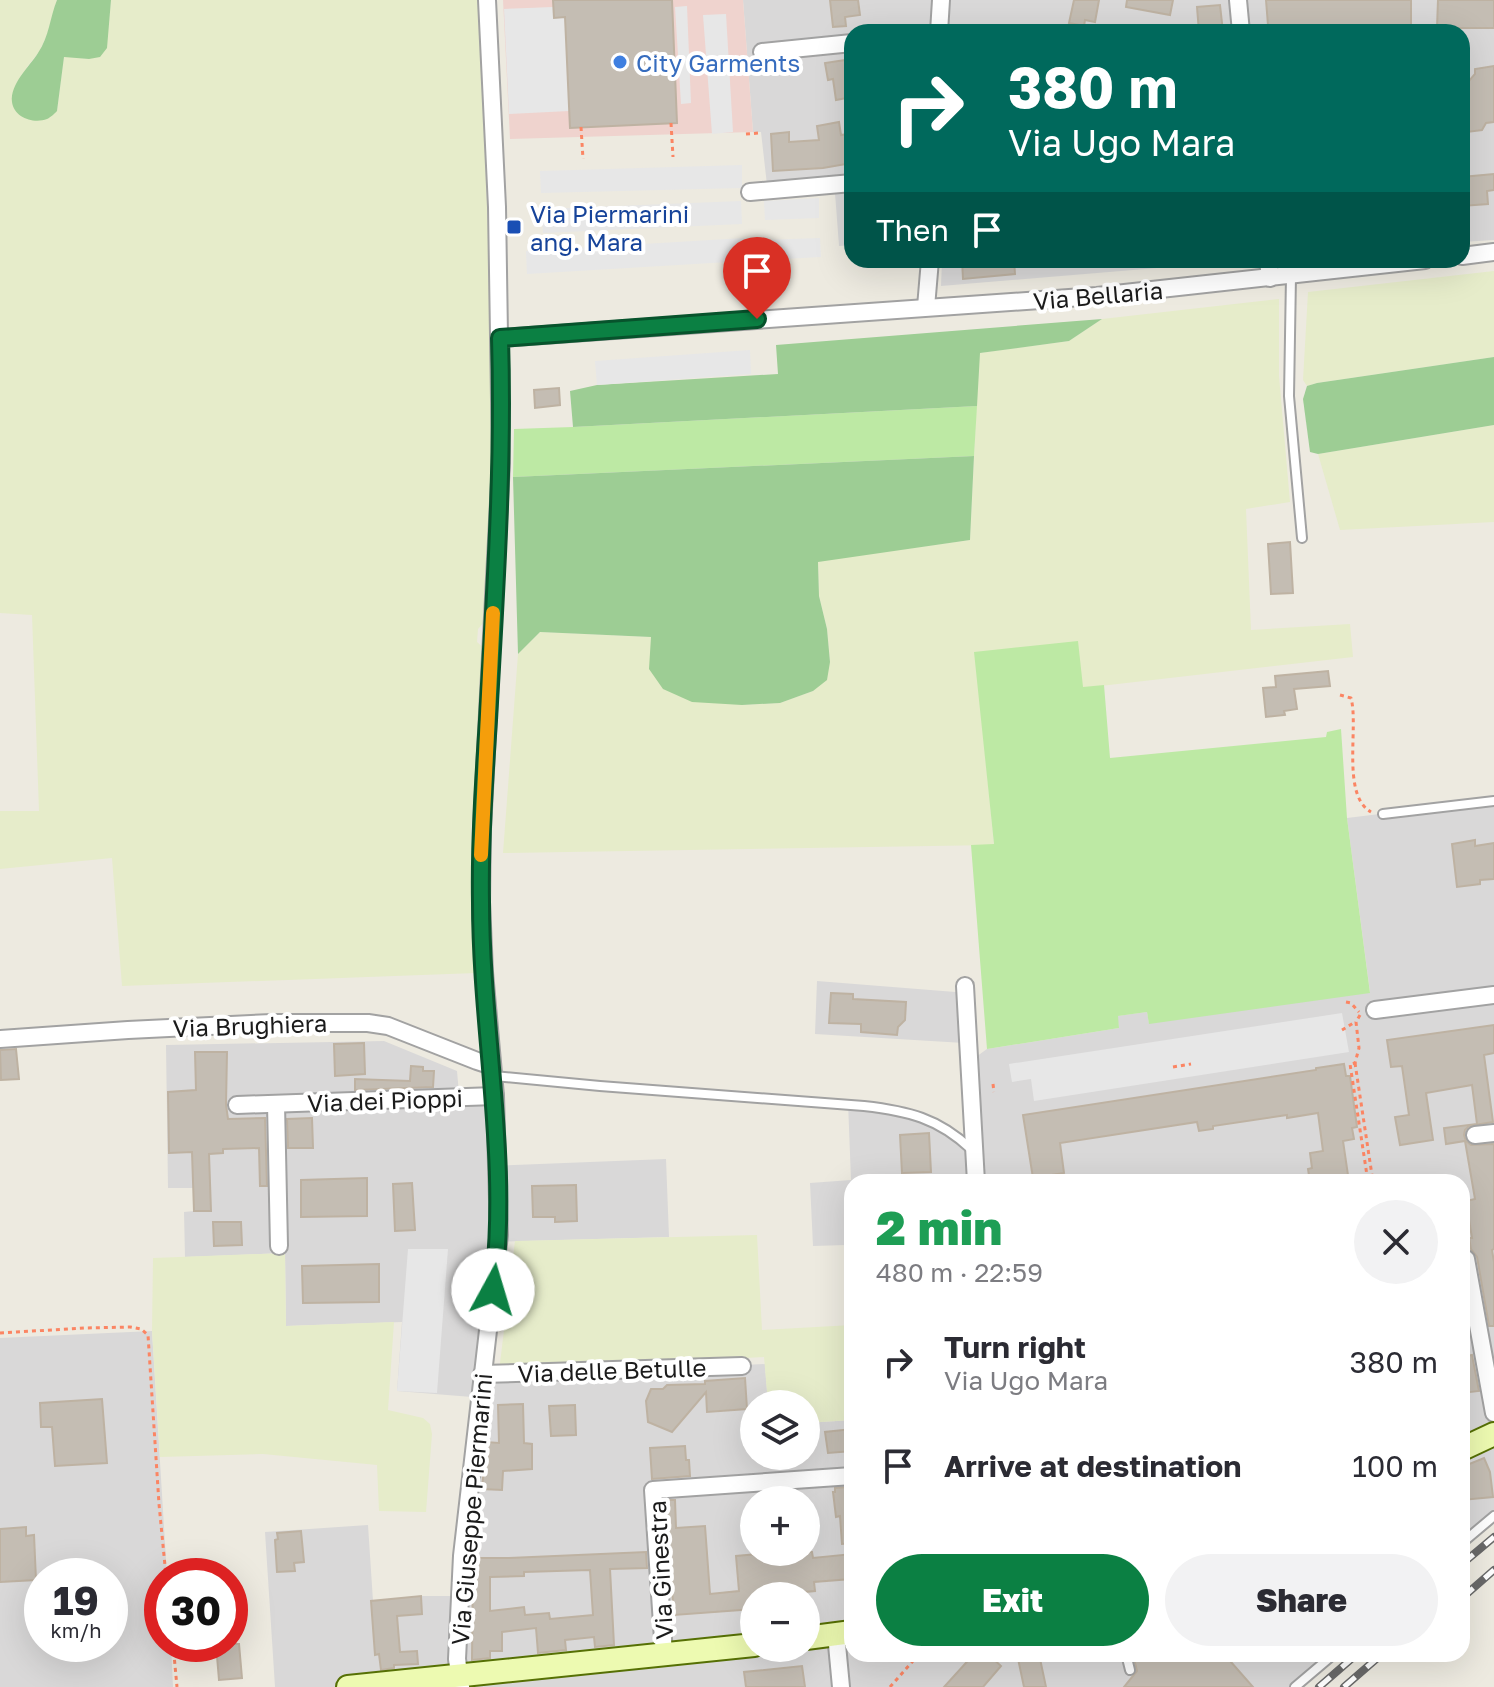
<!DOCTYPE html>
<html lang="en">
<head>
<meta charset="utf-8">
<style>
  :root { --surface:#fff; --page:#f2f2f3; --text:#2b2b33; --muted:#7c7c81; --accent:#0b8043 }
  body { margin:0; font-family:"Golos Text",sans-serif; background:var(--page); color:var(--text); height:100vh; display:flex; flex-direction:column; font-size:30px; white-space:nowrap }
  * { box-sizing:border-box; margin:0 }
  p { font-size:26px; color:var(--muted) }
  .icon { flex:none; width:44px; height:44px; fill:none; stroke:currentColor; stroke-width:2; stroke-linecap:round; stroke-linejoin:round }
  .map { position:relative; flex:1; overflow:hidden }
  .panel { position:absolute; left:844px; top:1174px; width:626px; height:488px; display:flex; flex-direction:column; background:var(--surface); border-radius:24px; box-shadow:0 8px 32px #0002 }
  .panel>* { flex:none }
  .top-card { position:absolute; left:844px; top:24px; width:626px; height:244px; border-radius:24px; box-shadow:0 8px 32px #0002; background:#00695c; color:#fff; overflow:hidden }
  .tools { position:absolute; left:740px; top:1390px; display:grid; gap:16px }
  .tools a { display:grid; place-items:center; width:80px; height:80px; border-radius:50%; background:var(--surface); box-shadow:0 8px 32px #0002; font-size:40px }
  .speed { position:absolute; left:24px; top:1558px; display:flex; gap:16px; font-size:40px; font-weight:700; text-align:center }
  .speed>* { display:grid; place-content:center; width:104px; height:104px; border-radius:50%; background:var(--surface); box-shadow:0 8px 32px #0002; line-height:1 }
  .speed small { font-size:20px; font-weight:400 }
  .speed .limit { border:12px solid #d22; background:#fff; color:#111 }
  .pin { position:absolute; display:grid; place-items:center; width:68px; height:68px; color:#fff; margin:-82px -34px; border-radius:50% 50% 50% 0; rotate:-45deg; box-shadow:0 0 8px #0007 }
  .pin .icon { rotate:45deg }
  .me { position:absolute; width:88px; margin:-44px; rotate:6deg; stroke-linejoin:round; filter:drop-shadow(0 0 6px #0008) }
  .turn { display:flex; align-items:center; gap:28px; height:168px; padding:0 32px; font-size:36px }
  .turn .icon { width:104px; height:104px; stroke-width:2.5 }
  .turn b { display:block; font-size:56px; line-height:68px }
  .then { display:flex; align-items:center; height:76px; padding:0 32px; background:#0003; gap:16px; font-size:30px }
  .round { display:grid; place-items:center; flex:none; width:84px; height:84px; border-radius:42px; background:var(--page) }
  .summary { display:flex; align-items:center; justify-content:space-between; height:136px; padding:0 32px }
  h1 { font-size:48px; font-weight:800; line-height:60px; color:#1e9e55 }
  .button { display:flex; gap:16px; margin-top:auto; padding:16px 32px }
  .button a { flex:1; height:92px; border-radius:48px; background:var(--accent); color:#fff; font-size:32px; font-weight:800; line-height:92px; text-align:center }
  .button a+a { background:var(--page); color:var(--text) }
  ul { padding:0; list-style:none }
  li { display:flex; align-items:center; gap:24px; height:104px; padding:0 32px }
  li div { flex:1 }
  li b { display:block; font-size:30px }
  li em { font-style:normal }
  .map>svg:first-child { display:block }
  .residential { fill:#d9d8d8; fill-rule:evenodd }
  .commercial { fill:#efd3ce }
  .farmland { fill:#e6ecca }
  .grass { fill:#bde9a4 }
  .forest { fill:#9dcd94 }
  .parking { fill:#e7e7e7 }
  .building { fill:#c4bdb3; stroke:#beb2a2; stroke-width:2; fill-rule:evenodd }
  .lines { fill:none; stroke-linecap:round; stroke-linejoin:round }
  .lane-casing { stroke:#a2a2a2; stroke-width:12 }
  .street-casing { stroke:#a2a2a2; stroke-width:20 }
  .secondary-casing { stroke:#567004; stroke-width:26 }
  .path { stroke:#fb8563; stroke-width:3; stroke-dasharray:4 4; stroke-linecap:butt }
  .lane { stroke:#fff; stroke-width:8 }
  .street { stroke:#fff; stroke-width:16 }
  .secondary { stroke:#edfab1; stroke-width:22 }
  .rail-casing { stroke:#696969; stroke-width:8 }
  .rail { stroke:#fff; stroke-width:5; stroke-dasharray:15; stroke-linecap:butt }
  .route-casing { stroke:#07532c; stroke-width:20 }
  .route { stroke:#0b8043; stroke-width:14 }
  .slow { stroke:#f59e0b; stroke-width:14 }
  .shop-dot { fill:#3f7fe0; stroke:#fff; stroke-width:3 }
  .transit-dot { fill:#1a4fb4; stroke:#fff; stroke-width:3 }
  .labels { text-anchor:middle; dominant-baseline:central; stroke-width:8; stroke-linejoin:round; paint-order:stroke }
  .shop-label { font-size:24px; fill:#366cbe; stroke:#fff; text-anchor:start }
  .transit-label { font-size:24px; fill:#164399; stroke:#fff; text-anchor:start }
  .street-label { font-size:24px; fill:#1b1b1b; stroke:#fff }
</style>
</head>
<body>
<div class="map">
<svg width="1494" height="1687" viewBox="0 0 1494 1687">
  <rect width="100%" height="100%" fill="#edeae0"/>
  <g class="residential">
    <polygon points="743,0 1494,0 1494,240 1462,242 1462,32 852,32 852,245 839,246 834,180 767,185 761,132 753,132"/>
    <polygon points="942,260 1253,260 941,286"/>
    <polygon points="1494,800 1494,1522 1462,1550 1462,1182 852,1182 851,1325 846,1245 813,1246 810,1183 851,1180 848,1102 894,1107 930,1116 947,1125 969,1141 964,1043 815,1034 817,981 968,993 973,1059 987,1049 1119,1028 1117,1016 1147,1012 1149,1023 1370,992 1347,818"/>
    <polygon points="384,1041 457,1071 460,1105 487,1104 491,1166 666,1159 669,1237 492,1242 472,1397 397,1391 402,1322 286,1326 285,1253 185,1257 184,1212 194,1211 194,1188 168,1188 166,1045"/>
    <path d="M152,1331l15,245h-5v68h9l2,43h-173v-349zM42,1576h68v68h-68z"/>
    <path d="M765,1364l3,40h-14v52h52v-33l46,-3v234h489l-38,33h-1028l-10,-155 103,-7 5,76 48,-5h37l25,-218zM754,1500h52v52h-52zM754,1596h52v52h-52z"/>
  </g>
  <polygon class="commercial" points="503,0 743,0 753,132 510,139"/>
  <g class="farmland">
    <polygon points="0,0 57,0 47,35 39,52 27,67 57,111 64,56 89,59 106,49 111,0 479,0 491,306 491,504 487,619 478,629 477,642 486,650 471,829 476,973 122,986 112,858 0,869 0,811 39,811 32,615 0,613"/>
    <polygon points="1494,271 1494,357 1317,383 1307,386 1303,380 1308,292"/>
    <polygon points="1279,299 1279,376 1290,502 1246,509 1251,630 1350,624 1353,657 1083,688 975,652 994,845 503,853 518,654 540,632 651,637 742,705 780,703 813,691 830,662 827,629 819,596 818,561 970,540 979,353 1069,341 1102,319"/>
    <polygon points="1494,425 1494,522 1340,530 1318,454"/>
    <polygon points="757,1235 762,1330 852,1325 852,1420 806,1423 806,1404 768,1404 764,1357 499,1371 515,1241"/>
    <polygon points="285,1253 286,1326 394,1322 388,1410 423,1418 430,1424 432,1434 426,1512 379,1511 377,1465 263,1454 160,1457 152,1331 153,1258"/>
  </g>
  <g class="grass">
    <polygon points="977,406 974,456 513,477 514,429 573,427"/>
    <polygon points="1078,641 1083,687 1104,685 1110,758 1326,737 1327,732 1341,729 1347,818 1370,993 1149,1024 1147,1012 1118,1016 1119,1028 987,1049 971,845 994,844 974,652"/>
  </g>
  <g class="forest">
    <path d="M57,0h54l-4,48 -7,9 -11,2 -25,-2 -7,54c-2,2 -7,7 -10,8 -13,5 -33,-1 -35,-17 -2,-18 17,-35 26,-49 11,-16 12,-36 19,-53z"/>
    <polygon points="1102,319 1069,341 980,353 977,406 573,427 570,391 597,385 778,374 776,345"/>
    <polygon points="1494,357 1494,425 1318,454 1310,452 1303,399 1307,386 1317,383"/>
    <polygon points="974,456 970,540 818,562 819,596 827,629 830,662 827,680 813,691 780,703 742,705 692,702 663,689 649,669 651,637 540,632 518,654 513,477"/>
  </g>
  <g class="parking">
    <polygon points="687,6 691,103 681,104 675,7"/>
    <polygon points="553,7 554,17 565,17 569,111 509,114 504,9"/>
    <polygon points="726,14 733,132 712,134 703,15"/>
    <polygon points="742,165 742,188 541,193 540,171"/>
    <polygon points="819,198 819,218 765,220 764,201"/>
    <polygon points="741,201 742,224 543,233 542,209"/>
    <polygon points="744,238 745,261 527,274 526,251"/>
    <polygon points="820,238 821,257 764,260 762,240"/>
    <polygon points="750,350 751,374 597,385 595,361"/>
    <polygon points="1342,1013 1349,1052 1034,1101 1031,1079 1012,1082 1009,1064"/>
    <polygon points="408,1249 448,1249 437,1393 397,1391"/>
  </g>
  <g class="building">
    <polygon points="553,0 672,0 677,123 570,128 565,17 554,18"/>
    <polygon points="830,0 858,0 860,15 845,17 846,26 833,27"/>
    <polygon points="1074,0 1099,0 1095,22 1085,20 1084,26 1069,23"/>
    <polygon points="1127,0 1173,0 1170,15 1126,7"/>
    <polygon points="1266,0 1411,0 1411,25 1268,25"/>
    <polygon points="1438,0 1494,0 1494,28 1437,28"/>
    <polygon points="1220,5 1223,32 1199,32 1197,7"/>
    <polygon points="852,59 852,97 836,100 833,79 828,80 825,63"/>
    <polygon points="1494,66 1494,122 1486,123 1482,130 1467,132 1462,123 1462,89 1475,74 1475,69"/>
    <polygon points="839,122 841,135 848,134 852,163 823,168 773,171 771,134 789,132 789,142 819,140 817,126"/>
    <polygon points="1494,174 1494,190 1487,191 1488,204 1462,206 1462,177"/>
    <polygon points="962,260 1014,260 1015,274 963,279"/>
    <polygon points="559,388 560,405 535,408 534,390"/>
    <polygon points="1290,542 1293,593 1271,594 1268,544"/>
    <polygon points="1328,671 1330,686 1294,689 1297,709 1284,711 1285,715 1266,717 1263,688 1276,687 1275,676"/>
    <polygon points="1475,840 1475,846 1494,843 1494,879 1480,880 1480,884 1457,887 1452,844"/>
    <polygon points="831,993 853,994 853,999 906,1002 905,1020 898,1027 897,1035 861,1032 861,1024 829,1023"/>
    <polygon points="1494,1025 1494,1053 1484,1055 1493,1122 1469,1126 1465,1130 1464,1135 1466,1141 1471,1145 1494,1144 1494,1249 1492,1250 1494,1262 1494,1326 1489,1326 1477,1257 1471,1249 1469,1238 1472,1238 1466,1201 1475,1199 1465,1141 1446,1144 1444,1128 1477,1124 1472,1085 1426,1093 1433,1140 1400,1145 1395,1117 1409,1115 1402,1066 1391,1067 1387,1040"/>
    <polygon points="364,1043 365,1074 335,1076 334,1044"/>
    <polygon points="16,1049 19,1079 1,1080 0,1050"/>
    <polygon points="195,1052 227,1052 226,1105 228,1119 265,1118 267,1186 260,1186 259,1148 223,1149 223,1153 209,1154 211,1211 194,1211 192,1152 169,1153 168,1092 196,1090"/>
    <polygon points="1344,1064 1346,1076 1350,1076 1357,1127 1352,1128 1354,1139 1343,1141 1349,1182 1310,1182 1308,1169 1312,1168 1310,1153 1323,1151 1318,1113 1287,1118 1287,1115 1213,1126 1213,1129 1199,1131 1197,1122 1060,1143 1064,1173 1033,1178 1023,1115 1316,1070 1316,1068"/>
    <polygon points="411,1066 423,1067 423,1071 434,1071 433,1087 355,1090 355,1079 410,1081"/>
    <polygon points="312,1118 313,1148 288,1148 287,1119"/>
    <polygon points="929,1133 931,1172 902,1173 900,1135"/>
    <polygon points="367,1178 367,1216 301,1217 301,1180"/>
    <polygon points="412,1183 415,1230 395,1231 393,1184"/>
    <polygon points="576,1185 577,1221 555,1222 555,1217 533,1217 532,1186"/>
    <polygon points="213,1222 241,1222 242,1245 214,1246"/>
    <polygon points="379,1264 379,1302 303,1303 302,1266"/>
    <polygon points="1472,1355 1479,1391 1462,1393 1462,1357"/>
    <polygon points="745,1378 747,1409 707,1412 706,1392 672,1432 648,1422 646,1401 651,1389 663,1389 667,1385 705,1384 705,1381"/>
    <polygon points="102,1399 107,1463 55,1466 52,1427 41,1427 40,1403"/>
    <polygon points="523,1404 524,1443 532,1444 532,1469 503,1471 502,1490 482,1489 486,1442 499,1443 498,1405"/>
    <polygon points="575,1405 576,1435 551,1436 549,1406"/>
    <polygon points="852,1429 852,1451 828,1453 825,1432"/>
    <polygon points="685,1446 686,1460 689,1460 690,1476 652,1479 650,1448"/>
    <polygon points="1484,1458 1490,1472 1493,1497 1462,1500 1462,1467"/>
    <polygon points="847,1487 847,1490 852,1490 852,1543 842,1544 840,1516 836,1517 833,1492 835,1492 835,1488"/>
    <polygon points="665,1500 675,1500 676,1528 705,1526 710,1594 739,1591 736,1556 780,1552 812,1552 813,1558 852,1554 851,1579 814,1582 815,1591 782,1594 782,1596 754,1596 754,1609 674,1615"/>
    <polygon points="26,1527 26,1536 34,1535 36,1580 0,1582 0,1529"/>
    <polygon points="301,1531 304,1562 294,1563 295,1571 277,1572 275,1540 278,1539 277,1533"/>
    <path d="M646,1552l1,16 -37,1 4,76 -19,2 -1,-10 -29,3 1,10 -28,3 -2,-25 -34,4v19h-12v7l-18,2 1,-102h36zM590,1570l3,45 -43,4 -1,-6 -24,2 -1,-8 -34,4v-34l34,-1v-4z"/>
    <polygon points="421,1596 422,1614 397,1616 400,1652 417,1651 418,1664 394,1665 394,1668 381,1670 379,1654 375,1655 371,1601"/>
    <polygon points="216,1644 239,1644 242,1678 219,1680"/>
    <polygon points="974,1654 988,1654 1001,1666 983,1687 944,1687"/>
    <polygon points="1017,1654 1039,1654 1046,1687 1024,1687"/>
    <polygon points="1133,1654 1224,1654 1253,1687 1124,1687 1137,1671"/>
    <polygon points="802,1666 805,1687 746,1687 744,1672"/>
  </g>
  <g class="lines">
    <g class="lane-casing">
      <g id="lane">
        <polyline points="1291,276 1289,396 1302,538"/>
        <polyline points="1383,814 1494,801"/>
        <path d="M494,1076l106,10 264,20c44,5 74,12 107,43"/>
        <polyline points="1462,1543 1494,1516"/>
        <polyline points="1126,1654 1130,1670"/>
        <polyline points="1295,1687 1334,1654"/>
      </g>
    </g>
    <g class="street-casing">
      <g id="street">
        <polyline points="1238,0 1241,32"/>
        <polyline points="939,32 941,0"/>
        <polyline points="762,52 852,43"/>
        <polyline points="750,192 852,183"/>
        <polyline points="1462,256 1494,252"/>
        <polyline points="1268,260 1270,278"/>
        <polyline points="926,307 930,260"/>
        <polyline points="500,338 1097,296 1425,260"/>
        <polyline points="965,986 976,1182"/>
        <polyline points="1375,1010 1494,995"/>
        <polyline points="0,1039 128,1030 272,1023 368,1023 388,1026 477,1061 492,1066"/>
        <polyline points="276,1104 279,1246"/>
        <polyline points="237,1105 495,1096"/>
        <polyline points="1475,1135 1494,1133"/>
        <polyline points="1466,1259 1494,1413"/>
        <polyline points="482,1374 742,1366"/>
        <polyline points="836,1634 841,1687"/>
        <polyline points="664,1654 653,1490 852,1476"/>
        <polyline points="461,1687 457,1659 462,1556 499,1235 495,1096 484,972 481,902 482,829 501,463 497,207 487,0"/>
      </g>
    </g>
    <g class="secondary-casing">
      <g id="secondary">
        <polyline points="1462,1449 1494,1434"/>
        <polyline points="806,1638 852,1632"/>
        <polyline points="348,1687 754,1645"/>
      </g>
    </g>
    <g class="path">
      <polyline points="671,123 673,157"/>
      <polyline points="581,127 583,159"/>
      <polyline points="746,134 759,133"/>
      <path d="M1340,695l11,3c8,29 -10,97 20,114"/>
      <polyline points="1346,1002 1351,1003 1359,1012"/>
      <polyline points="1360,1015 1356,1022 1359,1048 1355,1063 1350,1064 1368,1182"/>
      <polyline points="1342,1030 1355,1022"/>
      <polyline points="1355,1063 1373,1182"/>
      <polyline points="1173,1067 1191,1064"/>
      <polyline points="993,1084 994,1092"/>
      <polyline points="0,1333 84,1328 130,1327 141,1329 148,1335 159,1504 166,1576"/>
      <polyline points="173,1644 177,1687"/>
      <polyline points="890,1687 919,1654"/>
    </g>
    <use href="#lane" class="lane"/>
    <use href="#street" class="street"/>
    <use href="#secondary" class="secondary"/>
    <g class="rail-casing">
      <g id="rail">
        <polyline points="1462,1564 1494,1537"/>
        <polyline points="1462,1598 1494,1570"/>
        <polyline points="1319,1687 1357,1654"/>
        <polyline points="1344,1687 1382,1654"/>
      </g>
    </g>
    <use href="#rail" class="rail"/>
  </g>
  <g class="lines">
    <g class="route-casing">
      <path id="route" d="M493,1290c17,-130 -12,-258 -12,-388 -1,-60 3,-121 7,-182 7,-127 16,-254 12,-382l257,-19"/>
    </g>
    <use href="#route" class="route"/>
    <polyline class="slow" points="481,855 493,613"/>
  </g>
  <circle class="shop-dot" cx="620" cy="62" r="8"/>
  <rect class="transit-dot" x="506" y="219" width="16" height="16" rx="4"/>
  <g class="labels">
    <g class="shop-label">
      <text x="636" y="62">City Garments</text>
    </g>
    <g class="transit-label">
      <text x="530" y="213">Via Piermarini<tspan x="530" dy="28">ang. Mara</tspan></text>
    </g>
    <g class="street-label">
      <text transform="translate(1098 295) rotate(-5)">Via Bellaria</text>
      <text transform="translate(250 1025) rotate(-2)">Via Brughiera</text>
      <text transform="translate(385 1100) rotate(-2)">Via dei Pioppi</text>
      <text transform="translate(612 1370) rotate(-2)">Via delle Betulle</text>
      <text transform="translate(471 1509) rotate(-85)">Via Giuseppe Piermarini</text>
      <text transform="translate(660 1570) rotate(-93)">Via Ginestra</text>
    </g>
  </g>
</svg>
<div class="tools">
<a><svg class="icon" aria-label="layers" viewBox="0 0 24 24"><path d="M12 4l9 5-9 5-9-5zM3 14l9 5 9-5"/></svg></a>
<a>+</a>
<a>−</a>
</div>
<div class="speed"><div>19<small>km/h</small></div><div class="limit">30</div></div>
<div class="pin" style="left:757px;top:319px;background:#d93025"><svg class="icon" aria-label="arrive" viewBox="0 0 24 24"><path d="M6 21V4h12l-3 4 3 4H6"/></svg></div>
<svg class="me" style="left:493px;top:1290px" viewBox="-20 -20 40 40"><circle r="19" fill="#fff"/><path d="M0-13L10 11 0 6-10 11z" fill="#0b8043"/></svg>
<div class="top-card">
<div class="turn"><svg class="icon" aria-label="right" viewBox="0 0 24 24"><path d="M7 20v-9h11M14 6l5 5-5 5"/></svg><div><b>380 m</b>Via Ugo Mara</div></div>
<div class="then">Then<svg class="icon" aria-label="arrive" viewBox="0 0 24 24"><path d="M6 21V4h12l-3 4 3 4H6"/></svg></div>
</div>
<section class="panel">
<div class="summary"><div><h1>2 min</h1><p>480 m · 22:59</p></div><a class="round"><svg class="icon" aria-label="close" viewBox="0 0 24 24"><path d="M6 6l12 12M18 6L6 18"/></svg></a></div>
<ul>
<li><svg class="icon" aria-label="right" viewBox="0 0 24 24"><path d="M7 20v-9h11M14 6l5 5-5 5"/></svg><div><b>Turn right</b><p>Via Ugo Mara</p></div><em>380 m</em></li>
<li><svg class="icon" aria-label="arrive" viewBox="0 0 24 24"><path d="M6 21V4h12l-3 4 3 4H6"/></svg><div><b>Arrive at destination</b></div><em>100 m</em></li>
</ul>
<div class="button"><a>Exit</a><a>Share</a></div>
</section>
</div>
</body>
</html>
